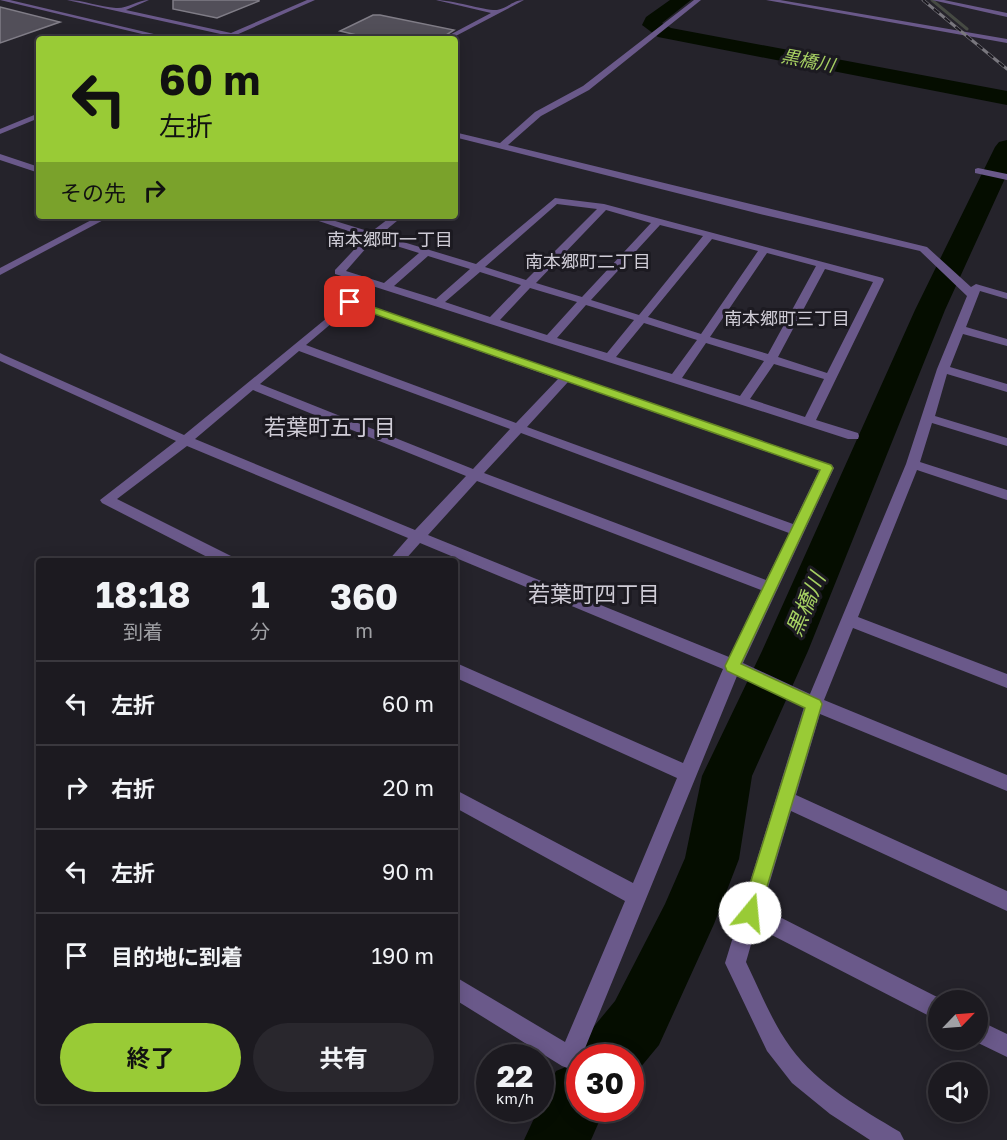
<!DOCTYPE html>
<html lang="ja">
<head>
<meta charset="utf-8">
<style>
  :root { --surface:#1c1a20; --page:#29272d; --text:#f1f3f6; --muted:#a0a1a5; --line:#3a383e; --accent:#99cb36 }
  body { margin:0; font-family:"Golos Text","Noto Sans JP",sans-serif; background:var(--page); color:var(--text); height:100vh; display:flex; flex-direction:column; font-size:22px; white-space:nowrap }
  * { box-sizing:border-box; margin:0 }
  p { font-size:20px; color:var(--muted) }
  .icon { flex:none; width:33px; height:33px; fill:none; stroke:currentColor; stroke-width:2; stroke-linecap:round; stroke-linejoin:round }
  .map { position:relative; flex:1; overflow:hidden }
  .drawer { position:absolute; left:36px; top:558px; width:422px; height:546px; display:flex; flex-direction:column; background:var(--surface); border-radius:6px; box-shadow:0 3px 15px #0003,0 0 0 2px var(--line) }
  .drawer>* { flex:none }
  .guide { position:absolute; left:36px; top:36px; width:422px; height:183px; border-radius:6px; box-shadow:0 3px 15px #0003,0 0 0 2px var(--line); background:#99cb36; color:#111; overflow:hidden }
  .needle { width:39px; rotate:65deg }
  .tools { position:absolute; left:928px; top:990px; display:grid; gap:12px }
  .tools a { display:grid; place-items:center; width:60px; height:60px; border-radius:50%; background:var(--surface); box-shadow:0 3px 15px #0003,0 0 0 2px var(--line); font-size:30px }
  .speed { position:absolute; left:476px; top:1044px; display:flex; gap:12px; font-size:30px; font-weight:700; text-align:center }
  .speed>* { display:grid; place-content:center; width:78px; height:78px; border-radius:50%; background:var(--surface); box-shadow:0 3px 15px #0003,0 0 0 2px var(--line); line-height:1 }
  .speed small { font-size:15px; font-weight:400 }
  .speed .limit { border:9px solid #d22; background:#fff; color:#111 }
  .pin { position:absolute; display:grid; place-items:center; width:51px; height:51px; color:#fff; margin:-26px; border-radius:12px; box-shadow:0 3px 9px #0006 }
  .me { position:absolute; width:66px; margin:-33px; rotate:17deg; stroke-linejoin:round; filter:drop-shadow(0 0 4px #0008) }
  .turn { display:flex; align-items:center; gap:21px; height:126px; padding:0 24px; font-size:27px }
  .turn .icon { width:78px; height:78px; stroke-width:2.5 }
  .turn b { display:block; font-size:42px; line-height:51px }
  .then { display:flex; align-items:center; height:57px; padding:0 24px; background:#0003; gap:12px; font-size:22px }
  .eta { display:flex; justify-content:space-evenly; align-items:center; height:102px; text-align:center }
  .eta b { font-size:36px; font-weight:700; line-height:42px }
  .primary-button { display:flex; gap:12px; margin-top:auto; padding:12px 24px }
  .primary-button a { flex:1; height:69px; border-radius:36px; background:var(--accent); color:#111; font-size:24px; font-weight:700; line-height:69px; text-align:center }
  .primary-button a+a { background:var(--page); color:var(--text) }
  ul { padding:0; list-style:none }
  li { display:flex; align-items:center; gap:18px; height:84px; padding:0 24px; border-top:2px solid var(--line) }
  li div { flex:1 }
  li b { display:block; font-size:22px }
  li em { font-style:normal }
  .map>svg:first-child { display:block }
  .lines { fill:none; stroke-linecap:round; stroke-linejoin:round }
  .stream { stroke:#464a43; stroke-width:3 }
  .river { fill:#050d00; fill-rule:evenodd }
  .building { fill:#524f59; stroke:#807d87; stroke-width:1.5 }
  .minor { fill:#6a598a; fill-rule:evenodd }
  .rail-casing { stroke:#79777e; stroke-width:3 }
  .rail { stroke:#1c1a21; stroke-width:2; stroke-dasharray:7; stroke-linecap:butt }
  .route { fill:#99cb36; stroke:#638423; stroke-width:1.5 }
  .labels { text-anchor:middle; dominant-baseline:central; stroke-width:6; stroke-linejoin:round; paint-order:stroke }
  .far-water-label { font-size:18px; font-style:italic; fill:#a6d062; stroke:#1c1a21 }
  .far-neighbourhood-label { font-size:18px; fill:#cfccd6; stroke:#1c1a21 }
  .neighbourhood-label { font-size:22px; fill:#cfccd6; stroke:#1c1a21 }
  .water-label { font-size:22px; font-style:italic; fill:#a6d062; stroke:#1c1a21 }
</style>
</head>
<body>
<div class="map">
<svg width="1007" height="1140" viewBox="0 0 1007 1140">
  <rect width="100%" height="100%" fill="#25232b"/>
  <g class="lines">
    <polyline class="stream" points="932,0 967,29"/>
    <g class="river">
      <polygon points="670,0 691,0 662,23 671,28 1007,91 1007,105 658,37 642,25 646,17"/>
      <polygon points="1007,140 1007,174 945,310 808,651 752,776 739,859 714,924 659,1045 630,1080 630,1058 579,1058 579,1108 605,1108 591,1140 524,1140 556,1071 578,1062 577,1058 586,1036 615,1001 665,904 685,858 702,776 762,651 915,310 995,147 999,142"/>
    </g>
  </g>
  <g class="building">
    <polygon points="173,0 259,0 259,1 217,18 173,9"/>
    <polygon points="0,7 60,22 0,43"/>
    <polygon points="373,15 380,15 454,30 440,39 373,39 340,31"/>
  </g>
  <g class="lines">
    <g class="minor">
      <polygon points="0,0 10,0 175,39 163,39"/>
      <path d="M67,0c17,0 32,7 49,8 11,1 22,-8 33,-8l-23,10 105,23 76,-33h8l-88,39h-6l4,-4z"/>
      <path d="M436,0c16,0 51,11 61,10 11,-2 16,-10 27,-10l-74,39h-8l49,-26z"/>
      <path d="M694,0h7l-112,90 -48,26 -33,29 419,102 44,40 5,-3 31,9v6l-27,-8 -14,36 41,12v7l-44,-12 -13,33 57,17v8l-60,-18 -12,42 72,22v8l-75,-23 -12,39 87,28v10l-90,-30 -59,147 149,57v14l-154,-60 -29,72 183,75v16l-187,-77 -24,81 211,96v20l-216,-100 -29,97 181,92h-4v21l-183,-94 -10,35c14,29 26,60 45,86 27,37 71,61 109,84l4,8h-34l-40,-26 -38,-31 -25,-32 -42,-88 79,-256 -67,-31 -156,382h-2l-1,8 -8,3 -8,-3 -108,-67v-23l111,66 60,-141 -171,-94v-18l179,94 44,-105 -223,-101v-15l229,101 40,-94 -303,-126 -16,18h-16l20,-23 -221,-92 -70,53 116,58 2,4h-20l-113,-58 -2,-3 76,-59 -176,-80v-8l4,2 180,80 166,-136 482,166 2,3 -91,195 67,31 96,-230 31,-95 30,-73 -47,-45 -160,-37 -306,-77v-5l46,11 35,-31 48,-26zM352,306l206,73 -42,44 -210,-78zM299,351l211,78 -37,40 -213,-85zM568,382l251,88 -26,54 -266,-97zM253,390l213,86 -51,54 -220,-91zM521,433l268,100 -23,47 -282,-107zM477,481l284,109 -32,67 -301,-122z"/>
      <polygon points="766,0 780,0 1007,39 1007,43"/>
      <polygon points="932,0 944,0 1007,13 1007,17"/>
      <polygon points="39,113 39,118 0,134 0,129"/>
      <polygon points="0,154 39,167 39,173 0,160"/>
      <polygon points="978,168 1007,174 1007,180 975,173 975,169"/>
      <path d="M555,198l49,6 279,74 1,2 -68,140 42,13 1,3 -1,3h-10l-513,-165v-4l31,-33 -62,-21h15l52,16 21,-16h11l-23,19 96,29zM557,204l40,5 -71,71 -41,-13zM606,210l45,13 -69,74 -46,-14zM660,225l43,11 -64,79 -48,-15zM374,239l45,14 -35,30 -38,-12zM712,239l46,12 -57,83 -53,-17zM767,253l49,13 -48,88 -58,-17zM428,256l42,13 -34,30 -42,-13zM825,269l48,13 -46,91 -49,-16zM480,272l41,13 -31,32 -45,-15zM530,288l47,14 -30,33 -47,-15zM586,305l48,15 -27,33 -50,-15zM644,323l53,17 -25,34 -56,-17zM706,343l58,18 -24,35 -58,-18zM774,364l50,15 -19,38 -55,-18z"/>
      <polygon points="99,216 111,216 0,275 0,268"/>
      <polygon points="978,1020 1007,1034 1007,1057 972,1040 978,1040"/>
    </g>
    <g class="rail-casing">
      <polyline id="rail" points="923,0 1007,69"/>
    </g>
    <use href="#rail" class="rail"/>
  </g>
  <polygon class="route" points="350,299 831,465 833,468 741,664 820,700 822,704 757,920 750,922 744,920 741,913 805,708 727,671 725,666 820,470 346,304 346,300"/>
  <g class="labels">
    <g class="far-water-label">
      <text transform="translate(808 60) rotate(11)">黒橋川</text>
    </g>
    <g class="far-neighbourhood-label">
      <text x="390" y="239">南本郷町一丁目</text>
      <text x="588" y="261">南本郷町二丁目</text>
      <text x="787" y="318">南本郷町三丁目</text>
    </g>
    <g class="neighbourhood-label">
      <text x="330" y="426">若葉町五丁目</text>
      <text x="594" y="593">若葉町四丁目</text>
    </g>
    <g class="water-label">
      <text transform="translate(805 604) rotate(-67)">黒橋川</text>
    </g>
  </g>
</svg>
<div class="tools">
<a><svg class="needle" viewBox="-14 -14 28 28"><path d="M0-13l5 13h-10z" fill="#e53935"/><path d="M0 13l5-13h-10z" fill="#a0a1a5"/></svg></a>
<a><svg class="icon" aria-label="sound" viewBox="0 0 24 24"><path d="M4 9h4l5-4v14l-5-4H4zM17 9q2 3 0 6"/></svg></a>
</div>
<div class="speed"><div>22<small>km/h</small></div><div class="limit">30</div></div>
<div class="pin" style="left:350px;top:302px;background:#d93025"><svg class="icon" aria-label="arrive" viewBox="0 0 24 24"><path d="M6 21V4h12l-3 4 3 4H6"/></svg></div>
<svg class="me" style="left:750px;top:913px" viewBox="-20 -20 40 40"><circle r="19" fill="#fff"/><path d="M0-13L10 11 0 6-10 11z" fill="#99cb36"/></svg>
<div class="guide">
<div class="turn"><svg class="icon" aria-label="left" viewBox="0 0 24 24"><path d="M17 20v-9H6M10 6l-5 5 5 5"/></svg><div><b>60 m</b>左折</div></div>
<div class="then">その先<svg class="icon" aria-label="right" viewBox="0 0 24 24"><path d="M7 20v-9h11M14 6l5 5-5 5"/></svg></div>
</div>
<section class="drawer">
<div class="eta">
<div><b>18:18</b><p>到着</p></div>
<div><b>1</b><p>分</p></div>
<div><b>360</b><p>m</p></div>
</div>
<ul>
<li><svg class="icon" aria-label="left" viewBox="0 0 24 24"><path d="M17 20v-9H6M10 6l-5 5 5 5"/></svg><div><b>左折</b></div><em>60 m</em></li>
<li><svg class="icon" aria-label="right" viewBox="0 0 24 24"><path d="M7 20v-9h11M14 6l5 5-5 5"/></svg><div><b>右折</b></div><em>20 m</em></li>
<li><svg class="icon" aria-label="left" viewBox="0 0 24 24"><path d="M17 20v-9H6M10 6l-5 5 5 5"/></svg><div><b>左折</b></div><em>90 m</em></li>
<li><svg class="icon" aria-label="arrive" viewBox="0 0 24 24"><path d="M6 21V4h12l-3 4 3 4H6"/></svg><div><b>目的地に到着</b></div><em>190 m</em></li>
</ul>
<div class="primary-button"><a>終了</a><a>共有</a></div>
</section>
</div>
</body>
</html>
